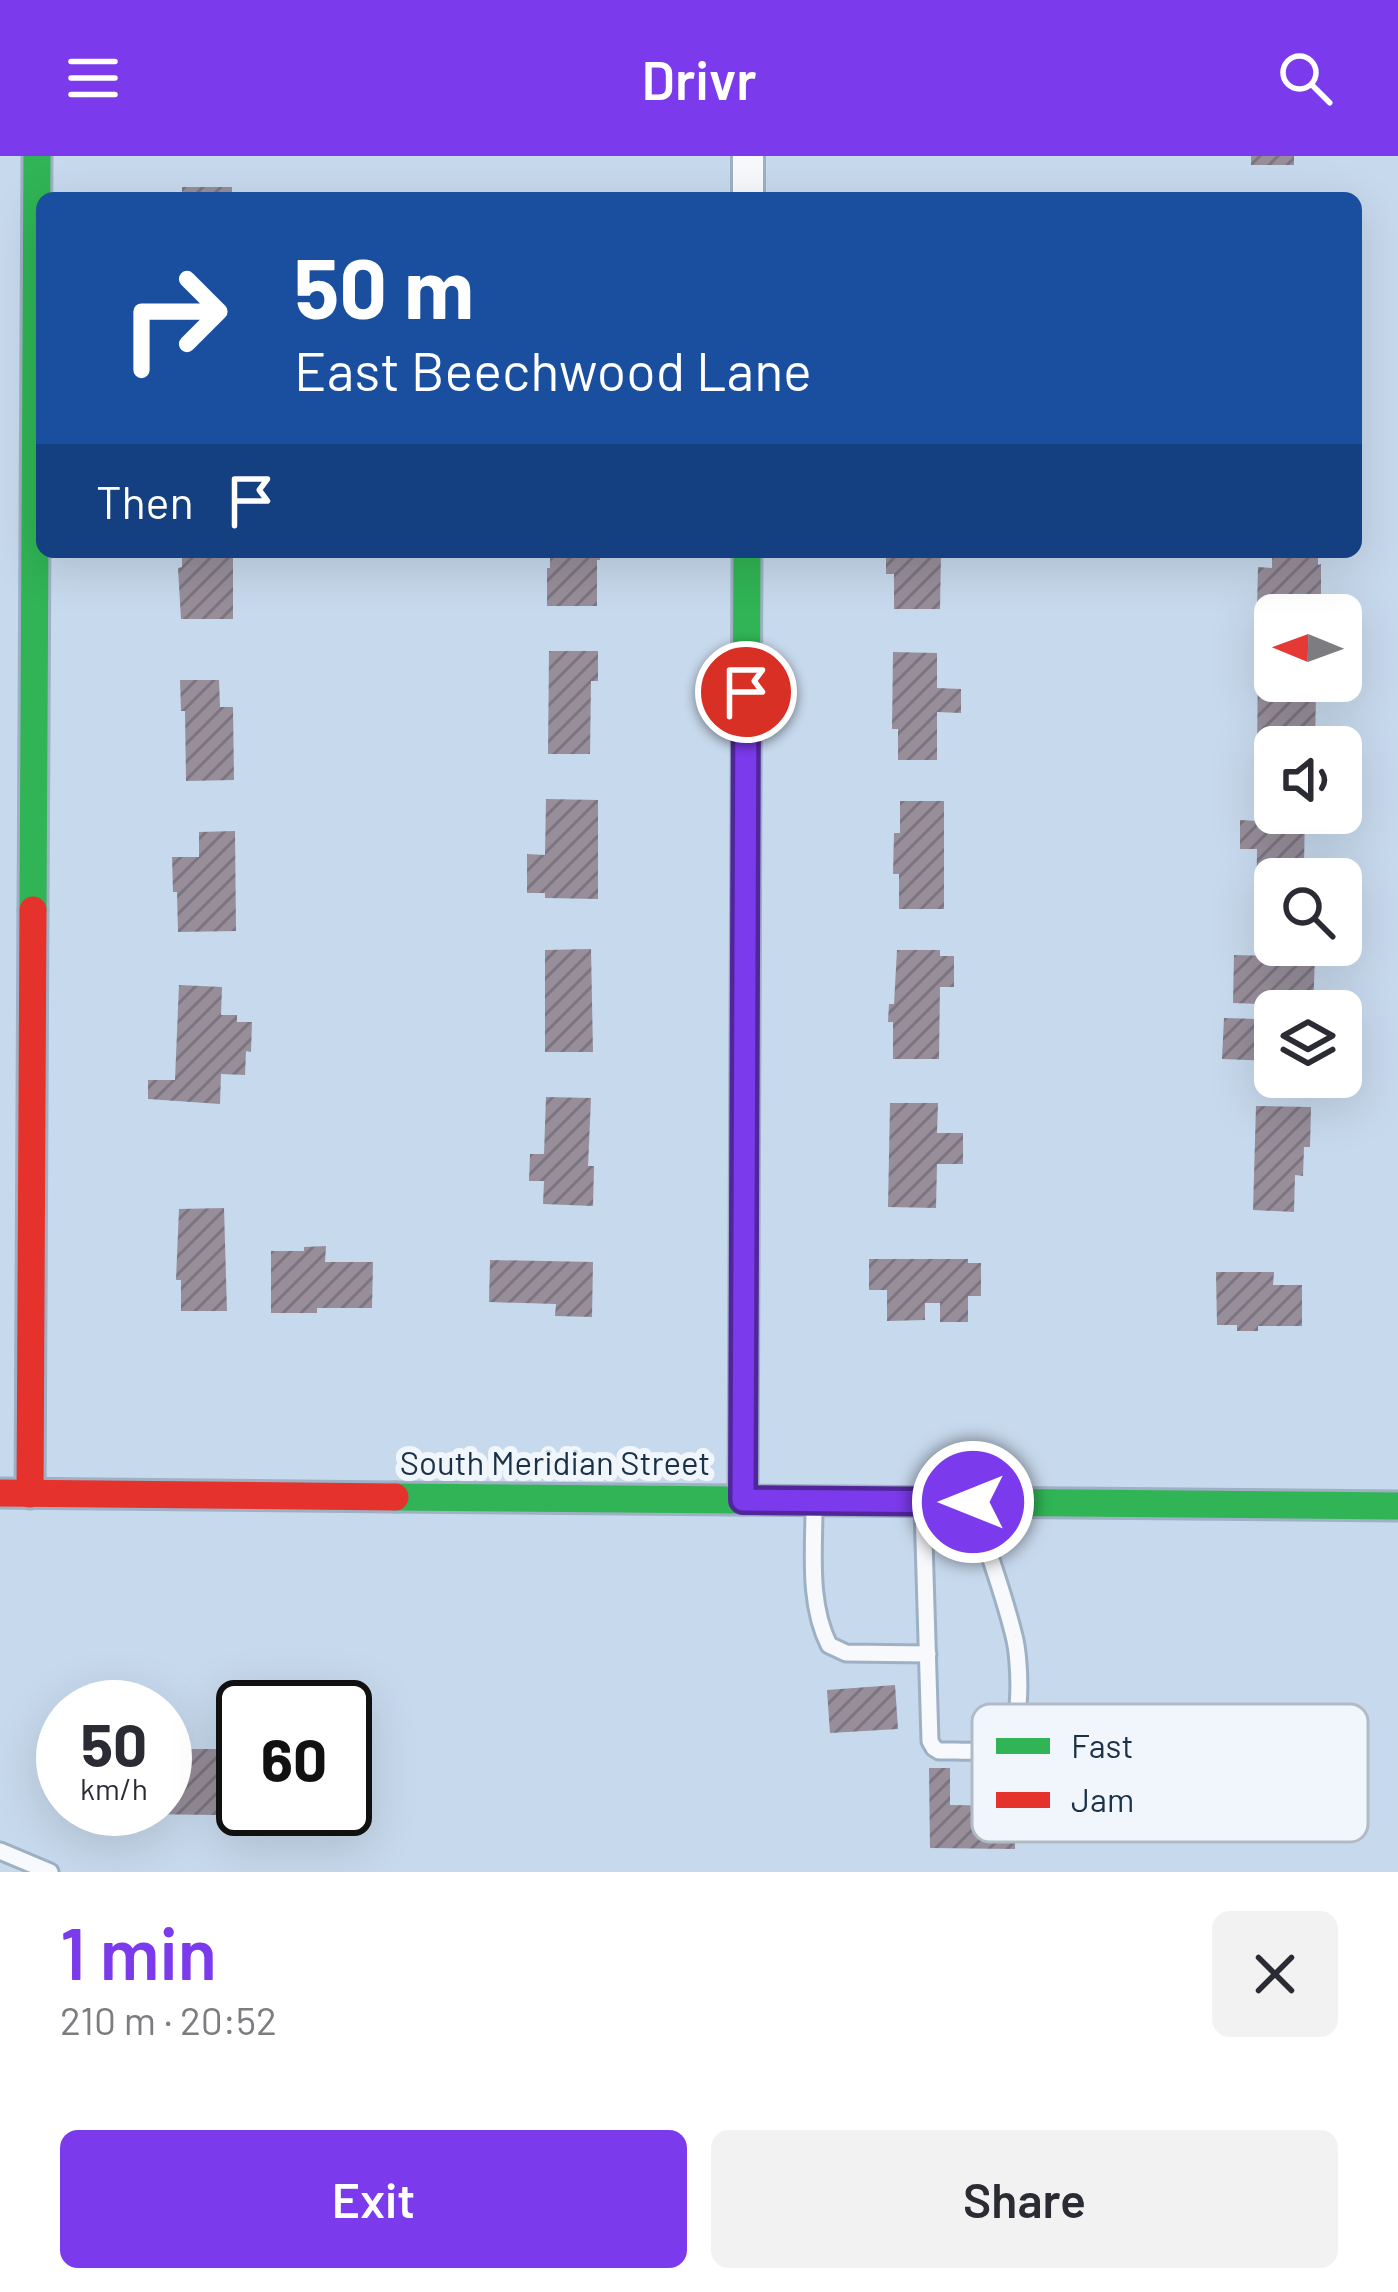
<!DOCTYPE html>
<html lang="en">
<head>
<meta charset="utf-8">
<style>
  :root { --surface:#fff; --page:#f2f2f3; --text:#2b2b33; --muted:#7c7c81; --accent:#7c3aed }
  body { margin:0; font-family:Barlow,sans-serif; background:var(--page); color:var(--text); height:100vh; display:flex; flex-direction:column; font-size:45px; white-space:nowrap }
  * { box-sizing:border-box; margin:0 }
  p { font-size:39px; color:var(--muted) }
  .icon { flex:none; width:66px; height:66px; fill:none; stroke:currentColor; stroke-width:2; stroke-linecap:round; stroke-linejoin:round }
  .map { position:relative; height:1716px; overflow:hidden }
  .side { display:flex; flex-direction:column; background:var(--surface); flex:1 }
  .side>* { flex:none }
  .hud { position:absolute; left:36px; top:36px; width:1326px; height:366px; border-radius:18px; box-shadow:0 12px 48px #0002; background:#1a4fa0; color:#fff; overflow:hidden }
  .needle { width:78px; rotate:271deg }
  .buttons { position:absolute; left:1254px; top:438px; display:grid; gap:24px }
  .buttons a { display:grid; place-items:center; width:108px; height:108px; border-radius:18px; background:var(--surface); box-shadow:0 12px 48px #0002; font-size:60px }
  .speed { position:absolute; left:36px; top:1524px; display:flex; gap:24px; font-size:60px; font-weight:700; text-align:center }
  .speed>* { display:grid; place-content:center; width:156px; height:156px; border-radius:50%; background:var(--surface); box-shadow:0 12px 48px #0002; line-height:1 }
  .speed small { font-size:30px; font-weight:400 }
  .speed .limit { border:6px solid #111; border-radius:18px; background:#fff; color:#111 }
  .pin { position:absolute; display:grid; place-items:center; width:102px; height:102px; color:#fff; margin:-51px; border:6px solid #fff; border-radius:50%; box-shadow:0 3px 12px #0007 }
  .me { position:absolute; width:132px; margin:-66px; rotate:270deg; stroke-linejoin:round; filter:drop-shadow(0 0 9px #0008) }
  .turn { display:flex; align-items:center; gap:42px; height:252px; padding:0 60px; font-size:54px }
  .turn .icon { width:156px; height:156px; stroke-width:2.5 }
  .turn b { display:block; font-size:84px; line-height:102px }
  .then { display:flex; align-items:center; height:114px; padding:0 60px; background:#0003; gap:24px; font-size:45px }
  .round { display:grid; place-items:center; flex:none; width:126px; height:126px; border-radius:18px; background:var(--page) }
  .summary { display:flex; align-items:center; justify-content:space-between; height:204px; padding:0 60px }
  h1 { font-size:72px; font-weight:600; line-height:90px; color:var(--accent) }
  .cta { display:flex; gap:24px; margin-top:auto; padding:24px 60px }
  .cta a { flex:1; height:138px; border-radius:18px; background:var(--accent); color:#fff; font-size:48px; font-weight:600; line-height:138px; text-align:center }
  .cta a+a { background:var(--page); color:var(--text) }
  header { display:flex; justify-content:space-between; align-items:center; height:156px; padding:0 60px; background:var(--accent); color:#fff; font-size:54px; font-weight:600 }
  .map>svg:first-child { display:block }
  .building { fill:url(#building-hatch) }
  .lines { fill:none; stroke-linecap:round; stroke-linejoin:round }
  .lane-casing { stroke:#9eb0c4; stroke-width:21 }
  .street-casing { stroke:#9eb0c4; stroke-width:36 }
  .fast-casing { stroke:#9eb0c4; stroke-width:33 }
  .jam-casing { stroke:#9eb0c4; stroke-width:33 }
  .lane { stroke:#f7f9fc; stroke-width:15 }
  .street { stroke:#f7f9fc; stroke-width:30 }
  .fast { stroke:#30b455; stroke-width:27 }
  .jam { stroke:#e5322d; stroke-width:27 }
  .route-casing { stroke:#51269a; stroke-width:30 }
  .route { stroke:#7c3aed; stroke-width:21 }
  .labels { text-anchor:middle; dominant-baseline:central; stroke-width:12; stroke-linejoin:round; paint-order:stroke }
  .street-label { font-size:33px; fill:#1b3148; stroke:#f1f6fc }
  .key { fill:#f1f6fc; stroke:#b1bbc6; stroke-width:3 }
  .key-label { font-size:33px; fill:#1b3148 }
</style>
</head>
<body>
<header><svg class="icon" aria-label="menu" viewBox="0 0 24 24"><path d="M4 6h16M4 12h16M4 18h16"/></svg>Drivr<svg class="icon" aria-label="search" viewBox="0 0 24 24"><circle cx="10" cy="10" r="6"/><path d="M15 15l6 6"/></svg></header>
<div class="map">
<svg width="1398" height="1716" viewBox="0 0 1398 1716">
  <defs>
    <pattern id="building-hatch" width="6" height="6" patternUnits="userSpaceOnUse" patternTransform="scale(3)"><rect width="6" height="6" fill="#978e9a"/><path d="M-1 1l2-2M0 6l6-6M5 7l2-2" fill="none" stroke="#7a7580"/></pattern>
  </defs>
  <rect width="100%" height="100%" fill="#c7d9ed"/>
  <g class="building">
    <rect x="1251" y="0" width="43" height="9"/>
    <rect x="182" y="31" width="50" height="11"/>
    <polygon points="182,396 233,396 233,463 181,463 178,412 182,411"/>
    <polygon points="550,396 600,396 600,404 597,404 597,450 547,450 547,412 550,412"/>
    <polygon points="894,396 941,396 940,453 894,453 894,418 886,418 886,398 894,398"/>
    <polygon points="1272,396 1318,396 1318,409 1321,408 1321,453 1257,453 1258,411 1272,412"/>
    <polygon points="549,495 598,495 598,525 591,525 590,598 548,598"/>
    <polygon points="893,496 937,497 937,532 961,533 961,557 937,556 937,604 898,604 898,573 892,573"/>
    <polygon points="1258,499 1275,499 1275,525 1306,525 1306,536 1316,536 1315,591 1275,591 1275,604 1257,604"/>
    <polygon points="180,524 219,524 220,551 233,551 234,624 186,625 185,555 181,555"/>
    <polygon points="546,643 598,644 598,743 545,742 545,737 527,737 527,698 545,699"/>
    <polygon points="900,645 944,645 944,753 899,753 899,718 893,718 894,677 900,677"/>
    <polygon points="1258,647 1275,647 1275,657 1305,657 1304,708 1316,708 1316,723 1275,723 1275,756 1256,756 1257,693 1240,693 1240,664 1258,665"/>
    <polygon points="235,675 236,775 178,776 177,736 173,736 172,701 199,701 199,676"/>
    <polygon points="591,793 593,896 545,896 545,794"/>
    <polygon points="897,794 940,794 940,800 954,800 954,831 940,831 939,903 893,903 893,866 888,866 889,848 894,848"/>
    <polygon points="1234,799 1315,801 1313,855 1275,855 1275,905 1222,903 1224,862 1257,863 1258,848 1233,847"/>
    <polygon points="179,829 222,831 221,859 237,859 237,866 252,866 251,896 246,895 245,919 221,918 220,948 148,943 148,924 175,924"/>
    <polygon points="546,941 591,942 588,1010 594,1010 593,1050 543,1048 544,1025 529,1025 530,998 544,998"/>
    <polygon points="890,947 938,947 937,977 963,977 963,1008 937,1008 936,1052 888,1051"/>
    <polygon points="1256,950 1311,951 1310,991 1304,991 1303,1020 1295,1019 1294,1056 1253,1054"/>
    <polygon points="224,1052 227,1155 181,1155 181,1124 176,1124 179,1053"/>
    <polygon points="326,1090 325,1106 373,1106 372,1152 317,1152 317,1157 271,1157 271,1095 304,1095 304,1091"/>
    <polygon points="869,1103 968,1103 968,1107 981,1107 981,1140 968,1140 968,1166 940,1166 940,1147 925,1147 925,1164 887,1165 887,1134 869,1134"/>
    <polygon points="490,1104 593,1106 592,1161 555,1160 556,1148 489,1146"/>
    <polygon points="1216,1116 1274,1116 1273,1129 1302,1129 1302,1170 1258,1170 1258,1175 1237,1175 1237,1169 1217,1169"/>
    <polygon points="895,1529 898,1573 830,1577 827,1534"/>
    <polygon points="165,1593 243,1593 243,1653 299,1653 299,1660 140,1658 140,1653 165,1653"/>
    <polygon points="929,1612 950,1612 950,1649 1015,1650 1015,1693 930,1692"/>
  </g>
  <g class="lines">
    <g class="lane-casing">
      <g id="lane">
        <path d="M814,1350c0,46 -6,97 15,139l17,8 82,1"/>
        <path d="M923,1351l7,234 4,7 5,3c19,-1 49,4 65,-7 20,-13 16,-86 10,-108 -10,-42 -26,-84 -39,-125"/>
        <polyline points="0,1695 50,1716"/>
      </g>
    </g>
    <g class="street-casing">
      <polyline id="street" points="748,42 748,0"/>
    </g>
    <g class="fast-casing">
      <g id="fast">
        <polyline points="33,754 37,0"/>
        <polyline points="395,1341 1398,1350"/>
        <polyline points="743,1344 747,396"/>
      </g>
    </g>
    <g class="jam-casing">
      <g id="jam">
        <polyline points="0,1337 395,1341"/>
        <polyline points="30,1338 33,754"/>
      </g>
    </g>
    <use href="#lane" class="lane"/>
    <use href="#street" class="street"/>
    <use href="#fast" class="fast"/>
    <use href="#jam" class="jam"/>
  </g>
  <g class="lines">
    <g class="route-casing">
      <polyline id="route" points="746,536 743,1344 973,1346"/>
    </g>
    <use href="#route" class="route"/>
  </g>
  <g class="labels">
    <g class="street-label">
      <text x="555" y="1306">South Meridian Street</text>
    </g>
  </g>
  <rect x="972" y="1548" width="396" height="138" rx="18" class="key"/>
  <rect x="996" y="1582" width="54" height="16" fill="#30b455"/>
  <rect x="996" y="1636" width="54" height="16" fill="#e5322d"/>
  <g class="key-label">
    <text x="1071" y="1602">Fast</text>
    <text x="1071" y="1656">Jam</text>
  </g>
</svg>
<div class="buttons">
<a><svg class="needle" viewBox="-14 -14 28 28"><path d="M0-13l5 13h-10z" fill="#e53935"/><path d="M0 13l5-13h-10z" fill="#7c7c81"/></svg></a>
<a><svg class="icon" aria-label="sound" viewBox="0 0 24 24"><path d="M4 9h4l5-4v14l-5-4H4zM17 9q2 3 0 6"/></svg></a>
<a><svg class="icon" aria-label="search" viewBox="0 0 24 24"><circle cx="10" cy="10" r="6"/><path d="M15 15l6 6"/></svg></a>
<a><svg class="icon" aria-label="layers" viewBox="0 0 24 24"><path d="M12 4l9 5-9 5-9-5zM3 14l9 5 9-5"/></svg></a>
</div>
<div class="speed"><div>50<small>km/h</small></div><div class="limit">60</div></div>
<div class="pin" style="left:746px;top:536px;background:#d93025"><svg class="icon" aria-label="arrive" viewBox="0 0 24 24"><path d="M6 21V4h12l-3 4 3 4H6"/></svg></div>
<svg class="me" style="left:973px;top:1346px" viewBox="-20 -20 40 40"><circle r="17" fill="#7c3aed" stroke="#fff" stroke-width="3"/><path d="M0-11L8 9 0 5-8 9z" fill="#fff"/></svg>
<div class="hud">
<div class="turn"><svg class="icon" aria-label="right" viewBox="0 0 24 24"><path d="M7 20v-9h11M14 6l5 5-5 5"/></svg><div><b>50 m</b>East Beechwood Lane</div></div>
<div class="then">Then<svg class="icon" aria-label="arrive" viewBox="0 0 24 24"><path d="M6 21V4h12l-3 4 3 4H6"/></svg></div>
</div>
</div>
<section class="side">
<div class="summary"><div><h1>1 min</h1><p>210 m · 20:52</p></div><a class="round"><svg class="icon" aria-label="close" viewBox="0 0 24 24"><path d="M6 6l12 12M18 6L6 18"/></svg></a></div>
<div class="cta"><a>Exit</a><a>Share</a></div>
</section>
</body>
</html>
